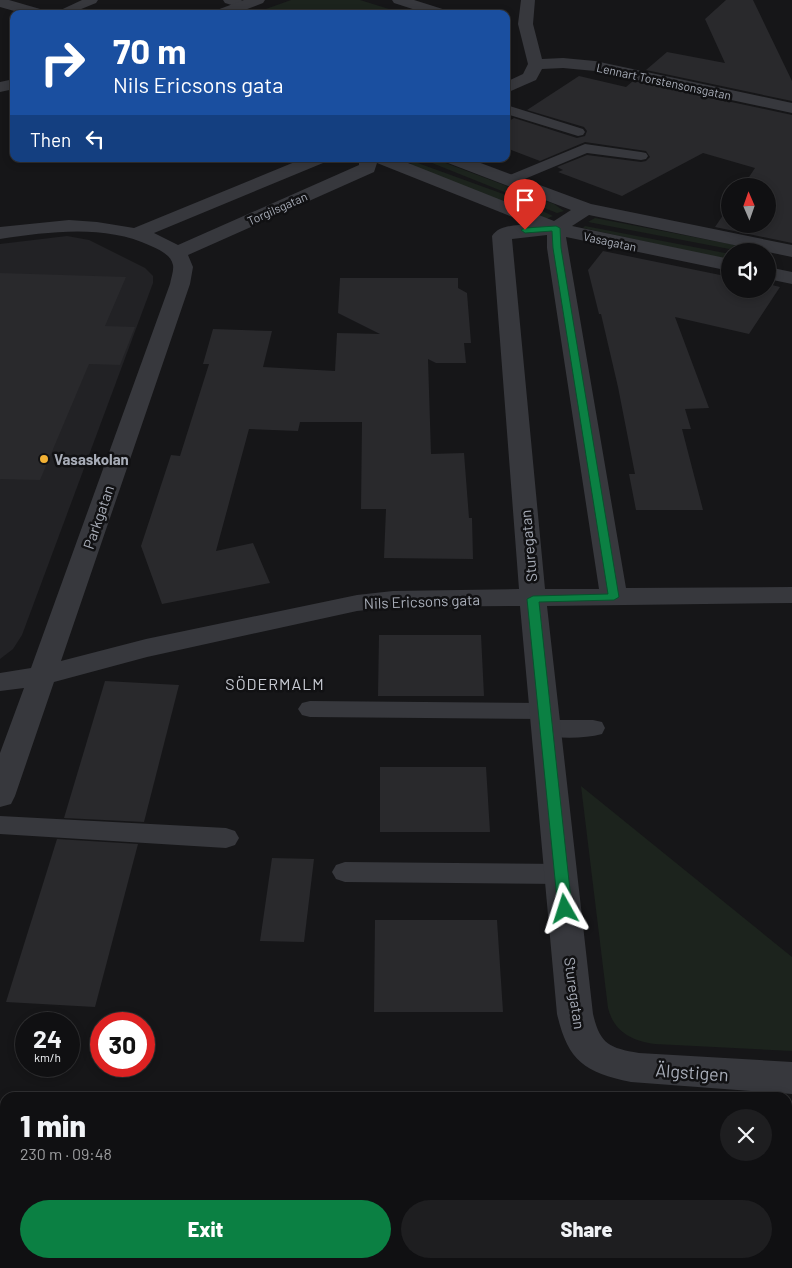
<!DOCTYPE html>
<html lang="en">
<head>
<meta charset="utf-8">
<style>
  :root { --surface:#101012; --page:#1e1e20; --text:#f1f3f6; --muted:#9c9d9f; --line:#303032; --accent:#0b8043 }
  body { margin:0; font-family:Barlow,sans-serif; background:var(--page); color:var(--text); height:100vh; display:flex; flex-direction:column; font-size:19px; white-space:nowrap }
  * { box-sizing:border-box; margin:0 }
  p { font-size:16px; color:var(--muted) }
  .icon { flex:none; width:28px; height:28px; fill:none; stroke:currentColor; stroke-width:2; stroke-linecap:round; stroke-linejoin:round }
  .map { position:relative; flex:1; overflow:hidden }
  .details { position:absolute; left:0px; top:1092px; width:792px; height:176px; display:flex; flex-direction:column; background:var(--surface); border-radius:15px 15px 0 0; box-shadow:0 2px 8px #0003,0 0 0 1px var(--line) }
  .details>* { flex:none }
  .hud { position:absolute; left:10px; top:10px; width:500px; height:152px; border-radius:10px; box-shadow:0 2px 8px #0003,0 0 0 1px var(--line); background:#1a4fa0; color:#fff; overflow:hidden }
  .needle { width:32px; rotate:358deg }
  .controls { position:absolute; left:721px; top:178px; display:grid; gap:10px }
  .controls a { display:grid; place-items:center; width:55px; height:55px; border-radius:50%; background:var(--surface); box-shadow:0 2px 8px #0003,0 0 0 1px var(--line); font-size:25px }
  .speed { position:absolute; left:15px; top:1012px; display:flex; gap:10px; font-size:25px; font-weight:700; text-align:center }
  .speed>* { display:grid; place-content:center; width:65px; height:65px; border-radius:50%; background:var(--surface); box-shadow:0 2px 8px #0003,0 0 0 1px var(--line); line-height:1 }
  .speed small { font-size:12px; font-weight:400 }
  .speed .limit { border:8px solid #d22; background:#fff; color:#111 }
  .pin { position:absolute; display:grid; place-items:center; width:42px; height:42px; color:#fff; margin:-51px -21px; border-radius:50% 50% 50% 0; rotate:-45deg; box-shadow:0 0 5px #0007 }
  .pin .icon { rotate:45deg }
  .me { position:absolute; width:55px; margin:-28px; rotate:354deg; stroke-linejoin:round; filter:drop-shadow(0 0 4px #0008) }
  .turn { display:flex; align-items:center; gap:18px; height:105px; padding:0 20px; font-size:22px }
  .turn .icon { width:65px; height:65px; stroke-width:2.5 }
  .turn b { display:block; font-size:35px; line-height:42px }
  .then { display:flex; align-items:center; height:48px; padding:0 20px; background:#0003; gap:10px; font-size:19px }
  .round { display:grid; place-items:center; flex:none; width:52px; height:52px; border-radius:26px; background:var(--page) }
  .head { display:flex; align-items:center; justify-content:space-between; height:85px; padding:0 20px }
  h1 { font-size:30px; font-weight:800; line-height:38px }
  .primary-button { display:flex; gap:10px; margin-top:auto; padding:10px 20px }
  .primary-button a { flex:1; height:58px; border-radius:30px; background:var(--accent); color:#fff; font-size:20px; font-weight:800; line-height:58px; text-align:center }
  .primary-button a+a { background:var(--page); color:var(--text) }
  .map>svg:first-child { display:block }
  .built { fill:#222225 }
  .green { fill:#1c231d }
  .building { fill:#29292c }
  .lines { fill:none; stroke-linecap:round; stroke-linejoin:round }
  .service { fill:#37383d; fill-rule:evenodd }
  .minor { fill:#37383d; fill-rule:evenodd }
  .route { fill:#0b8043; stroke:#07532c }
  .poi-dot { fill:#f2b134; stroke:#111113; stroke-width:2 }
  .labels { text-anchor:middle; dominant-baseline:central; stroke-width:5; stroke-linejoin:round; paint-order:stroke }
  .far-street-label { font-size:12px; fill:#a8adb8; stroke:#111113 }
  .poi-label { font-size:15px; font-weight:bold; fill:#a8adb8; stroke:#111113; text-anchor:start }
  .street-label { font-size:15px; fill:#a8adb8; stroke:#111113 }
  .neighbourhood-label { font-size:16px; letter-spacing:1px; fill:#c9ccd4; stroke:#111113 }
  .near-street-label { font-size:18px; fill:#a8adb8; stroke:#111113 }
</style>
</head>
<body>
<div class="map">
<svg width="792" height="1268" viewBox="0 0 792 1268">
  <rect width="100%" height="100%" fill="#161618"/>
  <polygon class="built" points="67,236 89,240 145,268 153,276 153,283 22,635 13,649 0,659 0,244"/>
  <g class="green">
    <polygon points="291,0 360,0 405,14 252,14"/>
    <polygon points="422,159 435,159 554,204 564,211 557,213"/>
    <polygon points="415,162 517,199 553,216 546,219 407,165"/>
    <polygon points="595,218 766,251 740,251 588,222"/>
    <polygon points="585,226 730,254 730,260 583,228"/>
    <path d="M581,786l211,171v94l-137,-7c-23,-3 -41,-12 -47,-36z"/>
  </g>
  <g class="building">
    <polygon points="726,0 753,0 792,81 792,101 646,70 667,52 725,63 705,19"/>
    <polygon points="579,76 626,87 633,81 792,115 792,243 715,227 730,205 730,224 768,224 768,186 743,186 755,168 703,153 622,196 558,172 563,170 557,167 587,155 641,162 646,161 650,157 646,151 585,142 540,161 506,148 506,123 514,118 577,138 585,136 587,131 584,127 527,110"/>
    <polygon points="603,251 730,277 730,289 768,289 768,284 780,287 749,334 675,317 709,408 685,409 691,429 682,429 703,510 636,510 629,474 635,474 618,387 601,314 599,314 588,270"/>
    <polygon points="0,273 126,277 105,326 135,327 120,365 89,364 40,480 0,479"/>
    <polygon points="340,278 458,278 458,288 467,293 471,343 464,343 466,363 436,363 428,359 431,454 464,453 469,518 472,518 473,559 384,558 386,509 361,509 362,422 300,422 298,431 249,429 216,551 253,543 270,583 162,604 141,546 171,455 180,456 209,364 203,364 213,329 272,331 263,367 335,371 337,333 380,334 338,313"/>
    <polygon points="379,635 481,635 484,696 378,696"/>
    <polygon points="105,681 179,685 144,822 64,818"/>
    <polygon points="380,767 486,767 490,832 380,832"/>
    <polygon points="57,839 138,844 95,1007 6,1002"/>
    <polygon points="272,858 314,859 304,942 260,941"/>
    <polygon points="375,920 497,920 503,1012 374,1012"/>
  </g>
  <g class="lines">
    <g class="service">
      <polygon points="82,0 98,0 96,3 69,14 52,14"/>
      <polygon points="223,0 241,0 250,5 244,9 225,3"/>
      <polygon points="506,105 583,129 585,132 583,135 578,136 506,114"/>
      <polygon points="585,144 641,152 646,153 648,156 646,159 641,160 587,153 515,183 505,183 503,180 505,177"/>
      <polygon points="310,701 544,703 552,705 556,711 552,717 544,719 310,717 302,715 298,709 302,703"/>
      <path d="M546,720h47l9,2 3,6 -3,6c-19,5 -46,5 -65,0l-3,-6 3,-6z"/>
      <polygon points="0,816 226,828 235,831 239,838 235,845 226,848 0,834"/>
      <polygon points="345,862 561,864 570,867 574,874 570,881 561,884 345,882 336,879 332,872 336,865"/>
    </g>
    <g class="minor">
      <polygon points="0,0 9,0 47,11 49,14 25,14 0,7"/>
      <polygon points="244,0 265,0 263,3 234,14 212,14 214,11"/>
      <polygon points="392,0 414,0 449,11 451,14 428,14 394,3"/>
      <polygon points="521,0 535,0 533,24 542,59 563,58 595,61 792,103 792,113 595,71 563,68 542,69 536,80 506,93 506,82 523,74 528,64 518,24"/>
      <polygon points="14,79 14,89 0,92 0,82"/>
      <path d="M302,159h24l-3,4 -169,70 24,12 181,-80v-6h39l156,62 17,-11 -123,-47 -3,-4h25l121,45 201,41v12l-203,-42 -17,11 158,33v12l-164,-34 60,351 166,-1v16l-245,3 46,408c7,30 16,34 46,39l153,9v32l-161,-12c-47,-10 -63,-21 -74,-68l-37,-408 -127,1 -36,4 -210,46 -93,25 -39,114 -4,8 -11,3v-54l24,-65 -24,3v-18l31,-5 139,-384c1,-6 4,-13 3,-19 -2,-10 -13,-15 -22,-19 -47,-22 -102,-14 -151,-7v-12l69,-7 28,2 37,6zM377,163l153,61c-13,2 -30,0 -38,12l27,353 -126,2 -36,4 -211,44 -85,22 129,-377 3,-17 -5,-12 186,-83zM547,235v13l52,341h-54l-33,-350z"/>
      <polygon points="768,267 792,272 792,284 768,279"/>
    </g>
  </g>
  <polygon class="route" points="556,226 560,228 561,248 619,597 614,600 539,602 572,909 570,913 565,914 560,913 558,909 527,599 533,596 608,594 553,248 552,231 525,233 521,230 525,228"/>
  <circle class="poi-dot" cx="44" cy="459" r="5"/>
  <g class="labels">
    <g class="far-street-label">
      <text transform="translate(664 81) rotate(12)">Lennart Torstensonsgatan</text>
      <text transform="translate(277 208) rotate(-24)">Torgilsgatan</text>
      <text transform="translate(610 241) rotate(12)">Vasagatan</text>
    </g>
    <g class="poi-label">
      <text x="54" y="459">Vasaskolan</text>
    </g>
    <g class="street-label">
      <text transform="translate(98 517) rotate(-71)">Parkgatan</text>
      <text transform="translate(528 546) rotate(-95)">Sturegatan</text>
      <text transform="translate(422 601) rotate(-2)">Nils Ericsons gata</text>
      <text transform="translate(575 993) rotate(82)">Sturegatan</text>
    </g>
    <g class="neighbourhood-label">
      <text x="275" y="683">SÖDERMALM</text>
    </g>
    <g class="near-street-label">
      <text transform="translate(692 1072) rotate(4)">Älgstigen</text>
    </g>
  </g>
</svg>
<div class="controls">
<a><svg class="needle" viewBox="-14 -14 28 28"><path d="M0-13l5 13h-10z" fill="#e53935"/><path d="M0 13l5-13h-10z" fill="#9c9d9f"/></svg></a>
<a><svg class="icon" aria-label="sound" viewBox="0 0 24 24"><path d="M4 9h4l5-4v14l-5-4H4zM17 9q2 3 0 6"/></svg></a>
</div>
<div class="speed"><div>24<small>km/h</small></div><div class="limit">30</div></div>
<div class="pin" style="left:525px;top:230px;background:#d93025"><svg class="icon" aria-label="arrive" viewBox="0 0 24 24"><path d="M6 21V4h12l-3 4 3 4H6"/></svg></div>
<svg class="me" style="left:565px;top:909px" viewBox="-20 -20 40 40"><path d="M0-17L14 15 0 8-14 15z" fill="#0b8043" stroke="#fff" stroke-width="4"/></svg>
<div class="hud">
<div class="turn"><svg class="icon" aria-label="right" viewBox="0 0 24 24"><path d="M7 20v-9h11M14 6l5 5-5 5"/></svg><div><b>70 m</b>Nils Ericsons gata</div></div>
<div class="then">Then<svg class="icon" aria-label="left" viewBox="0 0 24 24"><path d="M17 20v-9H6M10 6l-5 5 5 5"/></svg></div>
</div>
<section class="details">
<div class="head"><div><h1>1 min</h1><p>230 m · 09:48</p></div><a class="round"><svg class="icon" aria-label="close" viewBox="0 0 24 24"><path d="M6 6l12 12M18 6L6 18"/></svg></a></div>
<div class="primary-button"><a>Exit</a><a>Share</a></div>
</section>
</div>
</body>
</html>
